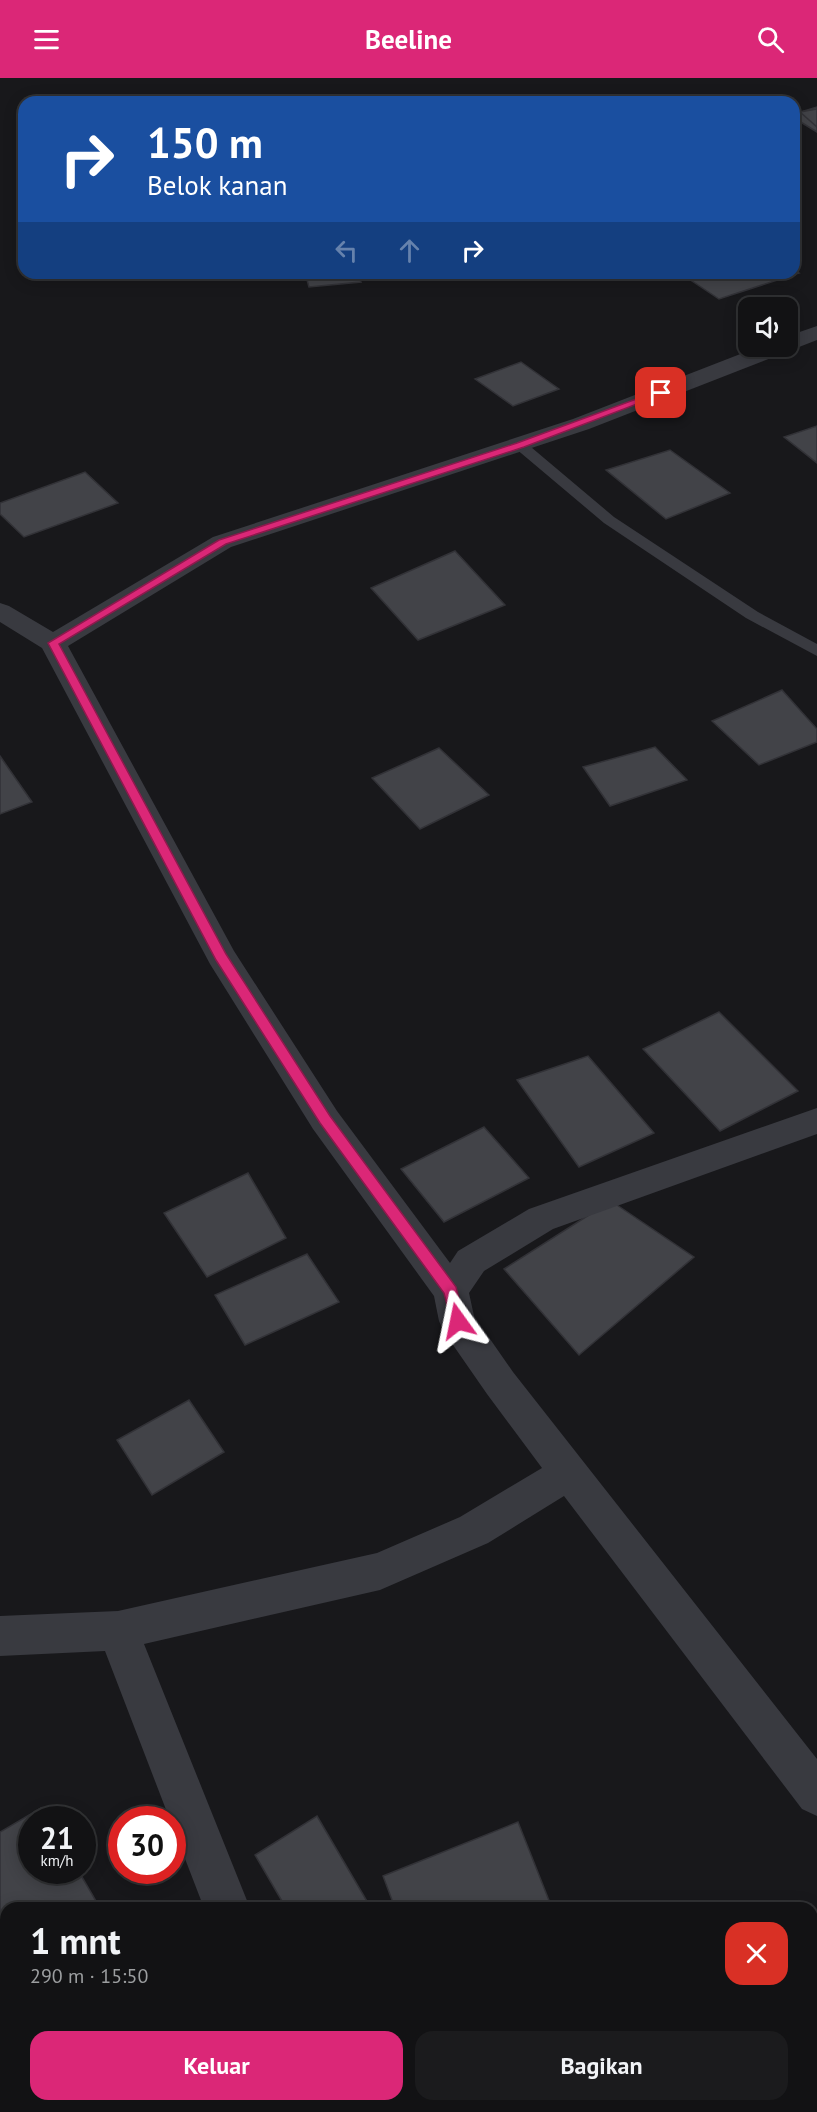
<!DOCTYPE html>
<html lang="id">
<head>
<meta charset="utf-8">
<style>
  :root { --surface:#121214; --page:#1b1b1d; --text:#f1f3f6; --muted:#9c9ea0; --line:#313234; --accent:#db2777 }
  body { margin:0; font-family:"PT Sans",sans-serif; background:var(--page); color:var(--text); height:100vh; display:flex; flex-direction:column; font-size:22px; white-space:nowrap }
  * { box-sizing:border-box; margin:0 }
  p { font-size:20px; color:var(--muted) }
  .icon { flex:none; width:33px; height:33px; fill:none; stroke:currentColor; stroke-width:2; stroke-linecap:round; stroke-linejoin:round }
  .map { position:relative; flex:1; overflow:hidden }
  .drawer { position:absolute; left:0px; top:1824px; width:818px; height:210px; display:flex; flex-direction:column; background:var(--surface); border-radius:18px 18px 0 0; box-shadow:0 3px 15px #0003,0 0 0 2px var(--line) }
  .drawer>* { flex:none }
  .guide { position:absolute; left:18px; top:18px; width:782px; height:183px; border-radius:18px; box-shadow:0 3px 15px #0003,0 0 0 2px var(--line); background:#1a4fa0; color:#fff; overflow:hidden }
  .tools { position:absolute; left:738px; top:219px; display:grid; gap:12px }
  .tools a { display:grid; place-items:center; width:60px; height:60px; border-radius:12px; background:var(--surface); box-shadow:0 3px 15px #0003,0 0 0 2px var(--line); font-size:30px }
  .speed { position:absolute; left:18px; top:1728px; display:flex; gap:12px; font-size:30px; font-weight:700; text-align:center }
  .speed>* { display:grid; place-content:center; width:78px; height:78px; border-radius:50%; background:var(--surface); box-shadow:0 3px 15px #0003,0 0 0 2px var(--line); line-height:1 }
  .speed small { font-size:15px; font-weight:400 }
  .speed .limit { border:9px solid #d22; background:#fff; color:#111 }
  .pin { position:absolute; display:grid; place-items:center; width:51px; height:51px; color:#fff; margin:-26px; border-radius:12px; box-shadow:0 3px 9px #0006 }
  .me { position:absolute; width:66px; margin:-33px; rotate:348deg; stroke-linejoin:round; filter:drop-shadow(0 0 4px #0008) }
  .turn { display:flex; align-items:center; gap:21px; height:126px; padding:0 30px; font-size:27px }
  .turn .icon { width:78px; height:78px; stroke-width:2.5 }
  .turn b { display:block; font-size:42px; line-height:51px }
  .lanes { display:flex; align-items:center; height:57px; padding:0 30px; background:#0003; justify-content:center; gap:30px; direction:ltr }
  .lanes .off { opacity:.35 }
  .round { display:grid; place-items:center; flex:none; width:63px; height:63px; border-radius:18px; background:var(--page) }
  .summary { display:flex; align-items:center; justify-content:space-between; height:102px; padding:0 30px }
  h1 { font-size:36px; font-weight:600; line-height:45px }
  .cta { display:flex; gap:12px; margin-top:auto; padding:12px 30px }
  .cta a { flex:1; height:69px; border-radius:18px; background:var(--accent); color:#fff; font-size:24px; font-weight:600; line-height:69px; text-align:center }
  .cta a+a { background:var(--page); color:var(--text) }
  header { display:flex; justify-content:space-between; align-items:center; height:78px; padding:0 30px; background:var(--accent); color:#fff; font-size:27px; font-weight:600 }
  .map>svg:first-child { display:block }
  .building { fill:#424348; stroke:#323237; stroke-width:1.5 }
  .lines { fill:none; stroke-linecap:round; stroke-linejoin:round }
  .lane { fill:#393a40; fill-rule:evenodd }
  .street { fill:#393a40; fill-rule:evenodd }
  .route { fill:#db2777; stroke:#8e194d; stroke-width:1.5 }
</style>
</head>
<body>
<header><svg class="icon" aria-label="menu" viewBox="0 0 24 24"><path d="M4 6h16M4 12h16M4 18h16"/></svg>Beeline<svg class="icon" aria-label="search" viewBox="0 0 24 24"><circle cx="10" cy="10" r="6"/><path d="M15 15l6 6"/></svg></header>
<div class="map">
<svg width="817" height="2034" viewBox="0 0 817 2034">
  <rect width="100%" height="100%" fill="#18181b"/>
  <g class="building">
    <polygon points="817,29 817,54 794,40 794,36"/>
    <polygon points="817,31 817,49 800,34"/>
    <polygon points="794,192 799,195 719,221 680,195 794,195"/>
    <polygon points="305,195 356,195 361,204 309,209"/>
    <polygon points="521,284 559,311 513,328 475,301"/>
    <polygon points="817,348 817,385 784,359"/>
    <polygon points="670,372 730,415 666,441 606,392"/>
    <polygon points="85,394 118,425 24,459 0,436 0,425"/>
    <polygon points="455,473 505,527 418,562 371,510"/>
    <polygon points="782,612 817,651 817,664 759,687 712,643"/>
    <polygon points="655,669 687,702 610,728 583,689"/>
    <polygon points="439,670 489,717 420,751 372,700"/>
    <polygon points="0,678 32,724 0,736"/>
    <polygon points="719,934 798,1013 720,1053 643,971"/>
    <polygon points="588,978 654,1055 579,1089 517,1002"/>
    <polygon points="484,1049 529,1100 444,1144 401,1091"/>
    <polygon points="248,1095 286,1160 207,1199 164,1135"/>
    <polygon points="611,1123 694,1179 579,1277 504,1191"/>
    <polygon points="307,1176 339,1224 245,1267 215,1217"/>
    <polygon points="189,1322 224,1374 152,1417 117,1362"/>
    <polygon points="41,1730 48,1742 32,1742 32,1792 78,1792 96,1823 86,1830 6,1830 6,1882 0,1886 0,1754"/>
    <polygon points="317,1738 371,1830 286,1830 255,1777"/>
    <polygon points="518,1744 552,1830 395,1830 383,1798"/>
  </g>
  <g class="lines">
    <polygon class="lane" points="520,363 525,364 614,439 758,534 817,566 817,578 746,540 604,445 515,370 513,367 515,364"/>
    <g class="street">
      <polygon points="817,248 817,262 589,351 231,469 68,568 234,873 337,1033 450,1185 458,1173 529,1131 817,1030 817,1056 553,1151 484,1193 469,1215 474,1238 513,1294 817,1681 817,1738 802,1731 564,1418 488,1465 380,1512 144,1566 250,1830 204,1830 172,1747 172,1742 170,1742 105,1573 0,1578 0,1538 118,1533 377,1475 460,1439 542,1390 487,1316 444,1254 439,1243 434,1218 313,1051 210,886 42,570 0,544 0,525 9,528 53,554 213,459 573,341 761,268 788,268 788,258"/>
      <polygon points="274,2028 322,2028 324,2034 276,2034"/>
    </g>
  </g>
  <polygon class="route" points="658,313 666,315 524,369 226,466 59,566 226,876 330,1038 456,1209 465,1243 463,1247 458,1249 452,1247 444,1215 320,1045 216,882 48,565 219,462 517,365"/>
</svg>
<div class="tools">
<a><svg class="icon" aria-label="sound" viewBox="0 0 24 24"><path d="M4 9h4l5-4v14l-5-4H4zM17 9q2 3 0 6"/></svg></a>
</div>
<div class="speed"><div>21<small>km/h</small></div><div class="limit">30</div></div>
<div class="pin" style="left:661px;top:315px;background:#d93025"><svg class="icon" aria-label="arrive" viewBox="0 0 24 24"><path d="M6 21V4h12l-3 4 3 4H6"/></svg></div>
<svg class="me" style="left:458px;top:1243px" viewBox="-20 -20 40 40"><path d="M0-17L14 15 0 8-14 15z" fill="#db2777" stroke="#fff" stroke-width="4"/></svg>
<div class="guide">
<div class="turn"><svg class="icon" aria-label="right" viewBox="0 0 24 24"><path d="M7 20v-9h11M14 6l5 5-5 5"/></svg><div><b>150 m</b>Belok kanan</div></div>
<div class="lanes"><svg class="icon off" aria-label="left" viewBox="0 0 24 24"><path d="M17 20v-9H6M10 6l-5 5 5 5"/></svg><svg class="icon off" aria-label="ahead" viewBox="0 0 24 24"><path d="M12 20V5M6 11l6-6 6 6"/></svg><svg class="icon" aria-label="right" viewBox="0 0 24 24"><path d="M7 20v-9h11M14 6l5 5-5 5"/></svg></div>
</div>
<section class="drawer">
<div class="summary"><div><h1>1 mnt</h1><p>290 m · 15:50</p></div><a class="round" style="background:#d93025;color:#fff"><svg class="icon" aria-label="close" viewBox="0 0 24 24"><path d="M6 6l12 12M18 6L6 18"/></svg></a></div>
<div class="cta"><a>Keluar</a><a>Bagikan</a></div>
</section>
</div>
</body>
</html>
